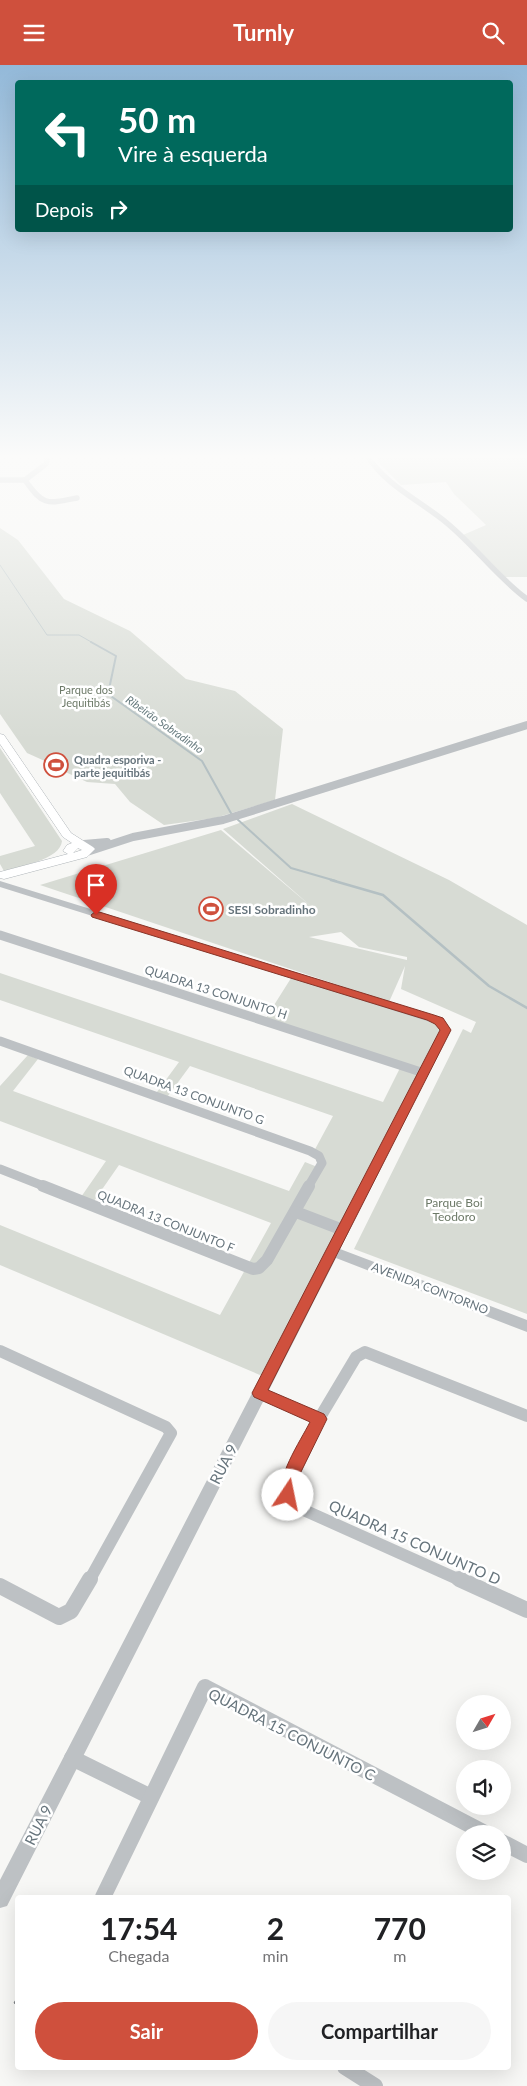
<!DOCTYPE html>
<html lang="pt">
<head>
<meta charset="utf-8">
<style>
  :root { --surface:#fff; --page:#f6f6f6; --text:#202124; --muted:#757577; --accent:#cf503d }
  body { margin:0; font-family:Lato,sans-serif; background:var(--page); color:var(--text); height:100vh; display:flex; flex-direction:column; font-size:19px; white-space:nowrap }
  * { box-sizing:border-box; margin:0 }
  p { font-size:16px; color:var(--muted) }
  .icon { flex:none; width:28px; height:28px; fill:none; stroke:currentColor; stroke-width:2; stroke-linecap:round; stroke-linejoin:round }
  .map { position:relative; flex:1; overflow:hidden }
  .sheet { position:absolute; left:15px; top:1830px; width:496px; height:175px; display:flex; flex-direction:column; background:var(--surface); border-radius:5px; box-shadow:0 5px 20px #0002 }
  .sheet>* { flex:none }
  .banner { position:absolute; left:15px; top:15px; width:498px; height:152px; border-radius:5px; box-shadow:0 5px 20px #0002; background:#00695c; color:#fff; overflow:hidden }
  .needle { width:32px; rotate:51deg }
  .fabs { position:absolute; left:456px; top:1630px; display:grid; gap:10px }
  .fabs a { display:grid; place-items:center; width:55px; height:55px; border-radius:50%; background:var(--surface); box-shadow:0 5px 20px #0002; font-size:25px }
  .pin { position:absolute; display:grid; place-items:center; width:42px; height:42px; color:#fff; margin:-51px -21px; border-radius:50% 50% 50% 0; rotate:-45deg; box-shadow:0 0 5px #0007 }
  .pin .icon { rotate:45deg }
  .me { position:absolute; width:55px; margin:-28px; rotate:11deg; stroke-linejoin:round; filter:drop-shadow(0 0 4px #0008) }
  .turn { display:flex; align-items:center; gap:18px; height:105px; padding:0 20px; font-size:22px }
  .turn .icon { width:65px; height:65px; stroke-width:2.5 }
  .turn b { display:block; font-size:35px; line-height:42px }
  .then { display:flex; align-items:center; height:48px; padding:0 20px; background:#0003; gap:10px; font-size:19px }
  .eta { display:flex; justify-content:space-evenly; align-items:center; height:85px; text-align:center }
  .eta b { font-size:30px; font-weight:700; line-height:35px }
  .button { display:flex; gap:10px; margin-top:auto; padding:10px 20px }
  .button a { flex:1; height:58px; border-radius:30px; background:var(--accent); color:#fff; font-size:20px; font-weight:700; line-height:58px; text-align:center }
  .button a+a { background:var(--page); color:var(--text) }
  header { display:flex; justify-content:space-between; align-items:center; height:65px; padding:0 20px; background:var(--accent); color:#fff; font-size:22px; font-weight:700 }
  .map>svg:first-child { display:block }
  .green { fill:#d7dbd4; fill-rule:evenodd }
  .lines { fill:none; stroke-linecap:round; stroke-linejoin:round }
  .stream-far2 { stroke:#b4c0c3; stroke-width:1 }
  .stream-far1 { stroke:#b4c0c3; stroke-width:2 }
  .stream { stroke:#b4c0c3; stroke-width:2.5 }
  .building { fill:#a5acb1; stroke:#74787c }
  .secondary-casing { stroke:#afb5b9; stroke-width:1 }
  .minor-far4 { stroke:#bdc1c4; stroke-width:5.5 }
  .minor-far3 { stroke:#bdc1c4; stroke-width:8 }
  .minor-far2 { stroke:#bdc1c4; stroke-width:9 }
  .minor-far1 { stroke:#bdc1c4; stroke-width:12 }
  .minor { stroke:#bdc1c4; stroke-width:16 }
  .tertiary { fill:#bdc1c4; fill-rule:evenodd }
  .secondary { fill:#fff; fill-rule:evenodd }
  .route { fill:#cf503d; stroke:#873428 }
  .labels { text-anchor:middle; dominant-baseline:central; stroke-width:5; stroke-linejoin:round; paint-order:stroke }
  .far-park-label { font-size:11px; fill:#6d7a68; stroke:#fff }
  .far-water-label { font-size:11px; font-style:italic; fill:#667a7e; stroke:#fff }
  .far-poi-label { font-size:11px; font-weight:bold; fill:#66747c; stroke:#fff; text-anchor:start }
  .poi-label { font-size:12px; font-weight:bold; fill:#66747c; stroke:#fff; text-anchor:start }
  .street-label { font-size:12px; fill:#66747c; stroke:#fff }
  .park-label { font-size:12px; fill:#6d7a68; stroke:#fff }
  .near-street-label { font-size:15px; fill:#66747c; stroke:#fff }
</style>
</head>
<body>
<header><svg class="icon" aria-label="menu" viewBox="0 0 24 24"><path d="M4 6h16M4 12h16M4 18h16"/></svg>Turnly<svg class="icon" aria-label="search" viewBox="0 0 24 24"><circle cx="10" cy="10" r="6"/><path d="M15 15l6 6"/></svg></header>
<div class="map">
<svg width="527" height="2021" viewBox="0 0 527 2021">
  <rect width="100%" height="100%" fill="#f7f7f5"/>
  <g class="green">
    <polygon points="377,392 527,392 527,512 505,512 463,470 486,460 454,429 446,417 401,420 380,399"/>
    <polygon points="0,463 18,475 64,534 130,566 186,614 235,626 283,664 275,735 215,753 164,760 130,737 115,719 87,717 59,704 53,706 47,697 27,688 0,649"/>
    <path d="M0,683l62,93c-2,19 -42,25 -58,30l-4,-7v-8l35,-10 -35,-53z"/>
    <path d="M292,739l157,76 78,45v389l-173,-65 109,-220 8,4 5,-11 -75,-33 4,-23 -16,36 -349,-117 181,-55 92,78 -90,-79zM341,867l18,15 48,10v3l-98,-23z"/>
    <polygon points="0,908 383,1037 401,1001 264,956 293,910 444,960 267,1313 0,1200 0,1160 220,1250 271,1158 119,1100 94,1136 81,1132 106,1096 0,1056 0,1021 28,990 38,994 13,1026 289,1126 305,1097 320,1103 313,1088 333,1051 190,1001 165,1035 154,1031 179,997 0,935"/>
  </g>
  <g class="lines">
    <polyline class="stream-far2" points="0,500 47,570 79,570 93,578"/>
    <g class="stream-far1">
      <polyline points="91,577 116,591 108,629 202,696 232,750"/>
      <polyline points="236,753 291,803 336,816"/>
    </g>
    <polyline class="stream" points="331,815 383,830 489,921 527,943"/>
  </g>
  <polygon class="building" points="18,1931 18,1940 14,1938"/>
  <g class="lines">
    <g class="secondary-casing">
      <path id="secondary" d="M0,669l4,1 67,98 22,14 2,2 -8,8 -83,22 -4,-1v-6l68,-18 -5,-3 4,-6 5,-2 -9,-6 -63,-93zM78,783l4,2 -9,3z"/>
    </g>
    <g class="minor-far4">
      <path d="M368,392c20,30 51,43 79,66 28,23 50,54 80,76"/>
      <path d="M0,415h25c18,26 22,24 52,18"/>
      <polyline points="25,415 46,399 48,392"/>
    </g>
    <g class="minor-far3">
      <polyline points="84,779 107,777"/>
      <polyline points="87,787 133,772 223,755 527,660"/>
    </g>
    <g class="minor-far2">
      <polyline points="0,870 424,1008"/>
      <polyline points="0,976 310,1086 319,1091 322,1098 308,1122"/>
      <polyline points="0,1104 46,1122"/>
    </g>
    <g class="minor-far1">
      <polyline points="43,1121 253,1204 259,1203 267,1195 309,1121"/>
      <polyline points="296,1147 343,1165"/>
      <polyline points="0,1286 166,1362 171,1368 89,1516"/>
      <polyline points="260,1328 319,1354"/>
      <polyline points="462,1516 297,1442 287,1423 319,1354 356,1292 365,1287 527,1351"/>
    </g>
    <g class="minor">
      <polyline points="459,1514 527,1545"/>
      <polyline points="0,1521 59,1552 71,1546 90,1514"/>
      <polyline points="72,1693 151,1732"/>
      <polyline points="502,1777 527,1790"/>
      <polyline points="103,1832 205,1622 487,1769"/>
      <polyline points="345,2002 375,2021"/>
    </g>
    <polygon class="tertiary" points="0,816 443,953 451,965 340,1184 527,1255 527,1267 336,1193 7,1841 0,1843 0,1815 440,965 435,959 427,956 0,822"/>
    <use href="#secondary" class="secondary"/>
  </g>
  <linearGradient id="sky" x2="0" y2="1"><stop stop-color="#93b9d9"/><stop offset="0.58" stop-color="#fbfbfa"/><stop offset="1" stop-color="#fbfbfa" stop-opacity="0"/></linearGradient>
  <rect width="527" height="675" fill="url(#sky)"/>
  <path class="route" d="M96,846l338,104 9,3 8,12 -183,360 56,24 3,5 -31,63 -2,18 -6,2 -5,-2c-9,-21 17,-58 27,-78l-56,-25 -2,-4 188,-363 -5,-6 -8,-4 -335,-103 -1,-2z"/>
  <defs>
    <g id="stadium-ring" transform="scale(1.25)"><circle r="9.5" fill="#fff" stroke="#cf503d" stroke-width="1.5"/><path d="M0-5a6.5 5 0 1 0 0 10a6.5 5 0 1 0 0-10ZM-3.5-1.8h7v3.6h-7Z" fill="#cf503d"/></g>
  </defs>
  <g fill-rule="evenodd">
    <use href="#stadium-ring" x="56" y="700"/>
    <use href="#stadium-ring" x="211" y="844"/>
  </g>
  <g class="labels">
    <g class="far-park-label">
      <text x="86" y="624">Parque dos<tspan x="86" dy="13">Jequitibás</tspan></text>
    </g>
    <g class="far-water-label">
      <text transform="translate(165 659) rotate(35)">Ribeirão Sobradinho</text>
    </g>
    <g class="far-poi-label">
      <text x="74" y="694">Quadra esporiva -<tspan x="74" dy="13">parte jequitibás</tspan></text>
    </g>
    <g class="poi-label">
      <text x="228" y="844">SESI Sobradinho</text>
    </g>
    <g class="street-label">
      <text transform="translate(216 927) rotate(18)">QUADRA 13 CONJUNTO H</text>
      <text transform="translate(194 1030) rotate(20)">QUADRA 13 CONJUNTO G</text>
      <text transform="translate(166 1156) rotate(22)">QUADRA 13 CONJUNTO F</text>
      <text transform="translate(430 1223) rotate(21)">AVENIDA CONTORNO</text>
    </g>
    <g class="park-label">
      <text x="454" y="1137">Parque Boi<tspan x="454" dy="14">Teodoro</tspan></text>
    </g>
    <g class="near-street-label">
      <text transform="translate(223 1399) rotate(-63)">RUA 9</text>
      <text transform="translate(415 1477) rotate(24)">QUADRA 15 CONJUNTO D</text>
      <text transform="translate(292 1669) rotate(27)">QUADRA 15 CONJUNTO C</text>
      <text transform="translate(38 1760) rotate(-63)">RUA 9</text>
    </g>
  </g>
</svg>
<div class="fabs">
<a><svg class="needle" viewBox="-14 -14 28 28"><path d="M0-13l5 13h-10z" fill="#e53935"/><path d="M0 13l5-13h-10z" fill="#757577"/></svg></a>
<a><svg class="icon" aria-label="sound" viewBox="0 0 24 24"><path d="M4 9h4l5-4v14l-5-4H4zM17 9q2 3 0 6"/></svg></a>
<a><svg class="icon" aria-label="layers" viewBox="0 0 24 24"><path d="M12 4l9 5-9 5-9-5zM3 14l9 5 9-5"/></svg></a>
</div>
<div class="pin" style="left:96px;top:850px;background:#d93025"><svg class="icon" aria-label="arrive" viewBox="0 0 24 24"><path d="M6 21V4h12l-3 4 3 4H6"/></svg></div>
<svg class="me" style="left:288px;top:1430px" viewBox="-20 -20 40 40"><circle r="19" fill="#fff"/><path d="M0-13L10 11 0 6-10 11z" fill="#cf503d"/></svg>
<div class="banner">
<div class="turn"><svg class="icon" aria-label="left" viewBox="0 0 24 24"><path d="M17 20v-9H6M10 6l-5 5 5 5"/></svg><div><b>50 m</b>Vire à esquerda</div></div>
<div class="then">Depois<svg class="icon" aria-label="right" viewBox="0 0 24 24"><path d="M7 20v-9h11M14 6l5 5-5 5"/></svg></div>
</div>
<section class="sheet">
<div class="eta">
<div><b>17:54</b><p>Chegada</p></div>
<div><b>2</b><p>min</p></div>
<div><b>770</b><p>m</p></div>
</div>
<div class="button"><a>Sair</a><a>Compartilhar</a></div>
</section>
</div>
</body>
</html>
